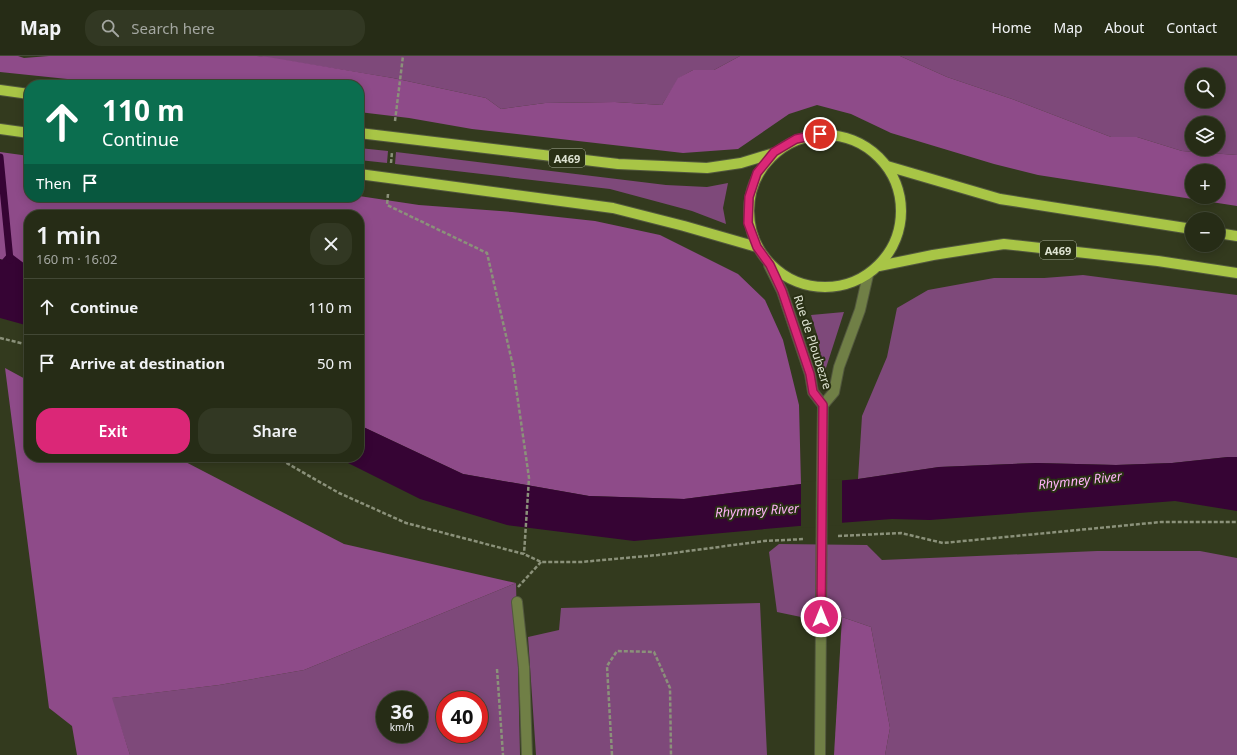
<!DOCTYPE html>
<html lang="en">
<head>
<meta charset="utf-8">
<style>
  :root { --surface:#262c16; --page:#323823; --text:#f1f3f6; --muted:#a4a7a1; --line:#424835; --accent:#db2777 }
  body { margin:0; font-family:"Noto Sans",sans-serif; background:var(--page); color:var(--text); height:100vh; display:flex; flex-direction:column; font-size:15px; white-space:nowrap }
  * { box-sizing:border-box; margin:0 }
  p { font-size:13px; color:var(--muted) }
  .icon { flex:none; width:22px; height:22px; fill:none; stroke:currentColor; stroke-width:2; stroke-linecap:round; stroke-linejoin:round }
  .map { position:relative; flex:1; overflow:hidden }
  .panel { position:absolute; left:24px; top:154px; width:340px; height:252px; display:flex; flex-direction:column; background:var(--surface); border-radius:16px; box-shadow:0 2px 10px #0003,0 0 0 1px var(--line) }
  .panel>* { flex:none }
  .hud { position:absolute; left:24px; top:24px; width:340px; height:122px; border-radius:16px; box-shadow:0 2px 10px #0003,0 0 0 1px var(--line); background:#0b6e4f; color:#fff; overflow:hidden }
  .tools { position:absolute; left:1185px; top:12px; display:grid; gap:8px }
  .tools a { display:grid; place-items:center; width:40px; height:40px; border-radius:50%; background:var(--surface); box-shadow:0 2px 10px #0003,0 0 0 1px var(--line); font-size:20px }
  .speed { position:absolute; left:376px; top:635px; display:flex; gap:8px; font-size:20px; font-weight:700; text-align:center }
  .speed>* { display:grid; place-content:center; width:52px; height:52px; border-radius:50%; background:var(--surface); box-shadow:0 2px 10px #0003,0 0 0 1px var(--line); line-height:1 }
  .speed small { font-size:10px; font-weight:400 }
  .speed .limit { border:6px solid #d22; background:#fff; color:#111 }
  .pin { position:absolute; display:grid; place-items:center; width:34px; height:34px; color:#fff; margin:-17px; border:2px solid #fff; border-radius:50%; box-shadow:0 1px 4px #0007 }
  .me { position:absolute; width:44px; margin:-22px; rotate:0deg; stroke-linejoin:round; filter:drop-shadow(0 0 3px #0008) }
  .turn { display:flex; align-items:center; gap:14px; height:84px; padding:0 12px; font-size:18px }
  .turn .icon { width:52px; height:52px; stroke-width:2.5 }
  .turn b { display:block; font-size:28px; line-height:34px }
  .then { display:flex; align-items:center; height:38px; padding:0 12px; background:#0003; gap:8px; font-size:15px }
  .round { display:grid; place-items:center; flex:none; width:42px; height:42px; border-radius:16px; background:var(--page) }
  .summary { display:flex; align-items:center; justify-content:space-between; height:68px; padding:0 12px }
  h1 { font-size:24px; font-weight:600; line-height:30px }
  .primary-button { display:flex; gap:8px; margin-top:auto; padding:8px 12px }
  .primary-button a { flex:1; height:46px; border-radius:16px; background:var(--accent); color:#fff; font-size:16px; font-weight:600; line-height:46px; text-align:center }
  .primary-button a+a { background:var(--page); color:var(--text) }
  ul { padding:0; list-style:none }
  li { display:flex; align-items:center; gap:12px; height:56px; padding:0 12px; border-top:1px solid var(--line) }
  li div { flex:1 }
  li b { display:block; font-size:15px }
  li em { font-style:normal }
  header { display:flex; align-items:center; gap:24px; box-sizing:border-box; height:56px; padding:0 20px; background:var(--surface); border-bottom:1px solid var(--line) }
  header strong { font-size:19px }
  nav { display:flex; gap:22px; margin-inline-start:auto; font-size:14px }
  .search { width:280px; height:36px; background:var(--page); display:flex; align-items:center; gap:10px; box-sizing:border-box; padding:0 14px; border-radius:16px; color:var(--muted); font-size:15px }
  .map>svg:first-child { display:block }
  .green { fill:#7e497a; fill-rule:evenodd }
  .forest { fill:#8e4b89; fill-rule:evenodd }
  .water { fill:#360434 }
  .pier { fill:#333a1e }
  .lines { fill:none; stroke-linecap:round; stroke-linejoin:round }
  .stream { stroke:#360434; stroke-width:7 }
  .minor-casing { stroke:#52583e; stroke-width:12 }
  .major-casing { stroke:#52583e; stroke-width:12 }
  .path { stroke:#8b917a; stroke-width:2.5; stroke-dasharray:4 2; stroke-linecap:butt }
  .minor { stroke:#707f46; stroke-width:10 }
  .major { stroke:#a8c546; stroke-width:10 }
  .minor-bridge-casing { stroke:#52583e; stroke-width:12; stroke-linecap:butt }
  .minor-bridge { stroke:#707f46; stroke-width:10 }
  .route-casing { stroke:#8e194d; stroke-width:10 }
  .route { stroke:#db2777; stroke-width:7 }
  .labels { text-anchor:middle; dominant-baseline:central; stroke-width:4; stroke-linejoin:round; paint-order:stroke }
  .shield { fill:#293014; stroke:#a8ad99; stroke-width:1 }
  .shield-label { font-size:11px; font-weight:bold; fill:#dee3d2 }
  .street-label { font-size:12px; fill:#dee3d2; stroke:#293014 }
  .water-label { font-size:13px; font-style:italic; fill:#feb3f7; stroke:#293014 }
</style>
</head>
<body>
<header>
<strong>Map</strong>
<div class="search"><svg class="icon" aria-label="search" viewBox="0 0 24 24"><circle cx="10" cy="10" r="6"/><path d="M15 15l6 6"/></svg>Search here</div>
<nav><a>Home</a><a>Map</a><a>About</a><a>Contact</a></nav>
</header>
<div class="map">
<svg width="1237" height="699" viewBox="0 0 1237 699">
  <rect width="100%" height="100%" fill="#333a1e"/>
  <g class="green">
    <polygon points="257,0 740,0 714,14 693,14 679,22 662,49 615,46 545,47 501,53 486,42 393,22"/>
    <path d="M900,0h337v99l-55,-4 -45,-14h-26l-99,-38 -65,-22zM1192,19h26v26h-26zM1192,67h26v26h-26z"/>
    <polygon points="359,92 388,95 387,107 359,104"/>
    <polygon points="396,96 666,129 707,131 728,127 723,152 726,168 692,155 610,133 395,108"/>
    <polygon points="1083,219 1237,239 1237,401 1228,401 1172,407 1116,409 1037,407 939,411 858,423 862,360 887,301 897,252 928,234 994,222 1044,222"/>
    <polygon points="844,256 825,315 823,315 818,282 811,259"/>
    <polygon points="779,488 867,489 882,504 1097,495 1200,495 1237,502 1237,699 885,699 890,672 871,571 842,561 801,561 777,556 769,496"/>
    <path d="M516,527l4,172h-390l-19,-57 108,-13 85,-15zM385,644h34v34h-34zM445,644h34v34h-34z"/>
    <polygon points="760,547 767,699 536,699 528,581 559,574 561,552"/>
  </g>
  <g class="forest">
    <path d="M0,0h18l6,2 25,-2h208l11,1 125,21 93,20 15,11 44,-6 70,-1 47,3 16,-27 15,-8h21l26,-14h160l47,21 65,22 99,38h26l45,14 55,4v51l-199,-31 -44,-11 -103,-31 -40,-19 -34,-9 -28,9 -51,35 -55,4 -211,-24 -63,-11 -50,-6v-27h-234l-125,-13zM1192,115h26v26h-26z"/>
    <polygon points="0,96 29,100 29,141 359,141 359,140 419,149 512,156 595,165 660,179 738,218 765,244 783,284 799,349 801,428 684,443 589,440 463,418 359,369 359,159 29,159 29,211 0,203"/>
    <polygon points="5,312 29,325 29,401 176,401 344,488 516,527 304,614 219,629 112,642 130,699 77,699 72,670 49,652"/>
    <polygon points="842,561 871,571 890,672 885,699 834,699"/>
  </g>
  <g class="water">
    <polygon points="9,196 29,211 29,270 0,262 0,203 2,204"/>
    <polygon points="359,369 463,418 589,440 684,443 801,428 858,423 939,411 1037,407 1116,409 1172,407 1228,401 1237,401 1237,455 1175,445 930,464 892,463 799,470 634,485 507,469 420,443 336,401 359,401"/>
  </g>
  <polygon class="pier" points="842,423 842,469 801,472 801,426"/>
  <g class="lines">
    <polyline class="stream" points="0,101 10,204"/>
    <g class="minor-casing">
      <g id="minor">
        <polyline points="769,209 782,235 810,318 813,336 823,349"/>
        <polyline points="822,412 823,349 834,336 839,311 860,254 868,219"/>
        <polyline points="517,546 524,611 527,699"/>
        <polyline points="820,699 821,561"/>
      </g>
    </g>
    <g class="major-casing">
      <g id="major">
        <polyline points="0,34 29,38"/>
        <polyline points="0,73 29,77"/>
        <polyline points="359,77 618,108 707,112 741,107 774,97"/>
        <circle cx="825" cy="155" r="76"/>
        <polyline points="887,110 1000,143 1192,173"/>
        <polyline points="359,118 613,152 684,170 757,191"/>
        <polyline points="1218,177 1237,180"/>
        <polyline points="879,210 933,199 1004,188 1158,205 1237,217"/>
      </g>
    </g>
    <g class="path">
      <polyline points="395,65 403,0"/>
      <polyline points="391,107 392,96"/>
      <polyline points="388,138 387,149 487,197 513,310 529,422 524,498"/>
      <polyline points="0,282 29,289"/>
      <polyline points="276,401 339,437 406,467 524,498 541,506 581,506 658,499 764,485 805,483"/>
      <polyline points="838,480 901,477 943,487 1161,466 1237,466"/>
      <polyline points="518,531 541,506"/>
      <polyline points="497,613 503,699"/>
      <polyline points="612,699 607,610 617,595 654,596 670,632 671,699"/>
    </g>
    <use href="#minor" class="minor"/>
    <use href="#major" class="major"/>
    <g class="minor-bridge-casing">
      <polyline id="minor-bridge" points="821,561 822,412"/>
    </g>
    <use href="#minor-bridge" class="minor-bridge"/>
  </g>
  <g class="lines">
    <g class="route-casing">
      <polyline id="route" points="820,78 796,83 774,96 757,117 749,141 748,167 757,191 770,209 782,235 810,318 813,336 823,349 821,561"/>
    </g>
    <use href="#route" class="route"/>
  </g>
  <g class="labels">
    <g class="shield">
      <rect x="549" y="93" width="36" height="18" rx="3"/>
      <rect x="1040" y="185" width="36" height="18" rx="3"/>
    </g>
    <g class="shield-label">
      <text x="567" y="102">A469</text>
      <text x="1058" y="194">A469</text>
    </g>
    <g class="street-label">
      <text transform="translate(813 286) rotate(72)">Rue de Ploubezre</text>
    </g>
    <g class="water-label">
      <text transform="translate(1080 424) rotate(-6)">Rhymney River</text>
      <text transform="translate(757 454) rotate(-3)">Rhymney River</text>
    </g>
  </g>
</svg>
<div class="tools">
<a><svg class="icon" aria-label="search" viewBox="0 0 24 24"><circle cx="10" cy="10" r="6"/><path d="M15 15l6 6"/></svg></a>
<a><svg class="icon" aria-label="layers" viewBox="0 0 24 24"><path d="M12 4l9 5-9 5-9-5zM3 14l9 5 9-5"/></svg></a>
<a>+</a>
<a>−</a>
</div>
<div class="speed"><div>36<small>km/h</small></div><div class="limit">40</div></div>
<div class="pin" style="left:820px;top:78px;background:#d93025"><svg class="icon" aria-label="arrive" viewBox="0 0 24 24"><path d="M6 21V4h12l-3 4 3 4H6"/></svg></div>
<svg class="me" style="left:821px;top:561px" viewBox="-20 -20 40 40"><circle r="17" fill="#db2777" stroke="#fff" stroke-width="3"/><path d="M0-11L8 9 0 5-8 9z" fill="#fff"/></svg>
<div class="hud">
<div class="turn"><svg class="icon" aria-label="ahead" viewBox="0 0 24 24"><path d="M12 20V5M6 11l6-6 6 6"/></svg><div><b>110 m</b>Continue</div></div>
<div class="then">Then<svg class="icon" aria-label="arrive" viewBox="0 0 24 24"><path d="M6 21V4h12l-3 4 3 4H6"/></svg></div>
</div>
<section class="panel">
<div class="summary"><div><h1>1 min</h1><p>160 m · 16:02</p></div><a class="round"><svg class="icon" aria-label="close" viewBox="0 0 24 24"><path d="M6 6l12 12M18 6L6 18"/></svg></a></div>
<ul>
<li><svg class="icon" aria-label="ahead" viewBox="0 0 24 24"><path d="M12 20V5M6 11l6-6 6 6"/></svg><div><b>Continue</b></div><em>110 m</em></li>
<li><svg class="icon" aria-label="arrive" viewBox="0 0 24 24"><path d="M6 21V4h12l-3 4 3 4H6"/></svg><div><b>Arrive at destination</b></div><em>50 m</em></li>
</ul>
<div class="primary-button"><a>Exit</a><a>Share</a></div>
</section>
</div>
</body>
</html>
